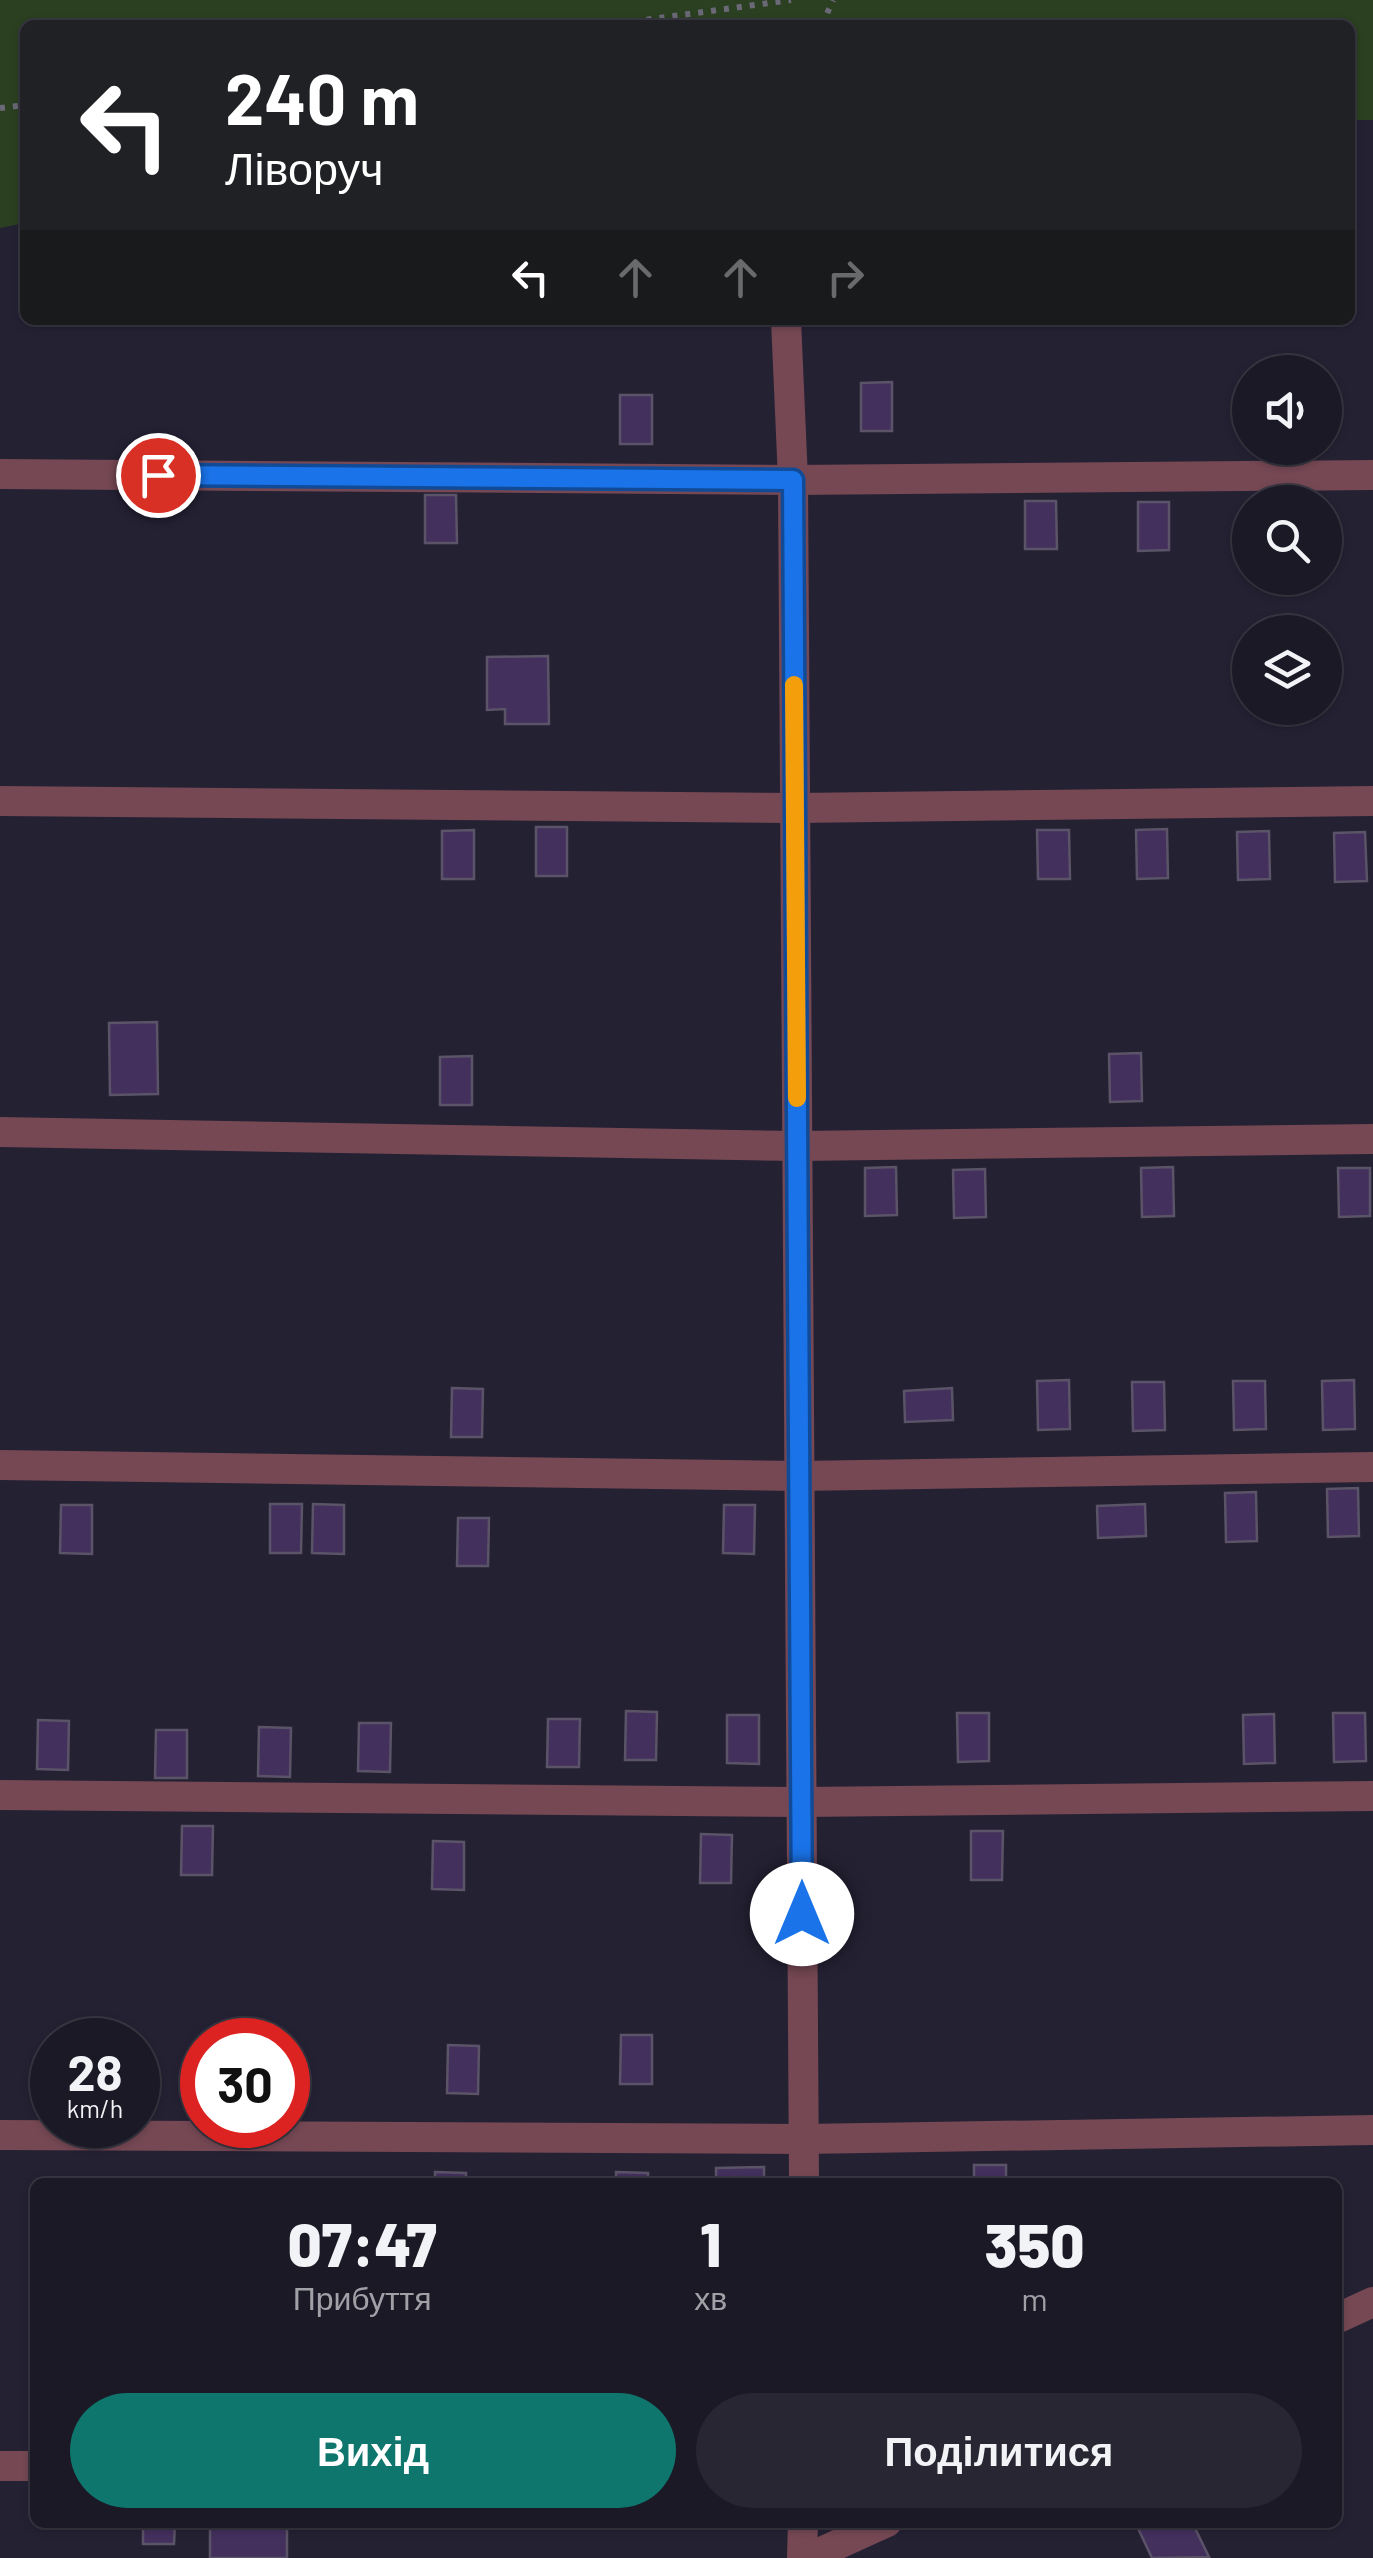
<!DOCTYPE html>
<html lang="uk">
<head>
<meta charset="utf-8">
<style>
  :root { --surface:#1b1926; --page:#282632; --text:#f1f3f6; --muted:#a0a0a7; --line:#393843; --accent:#0f766e }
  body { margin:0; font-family:Barlow,sans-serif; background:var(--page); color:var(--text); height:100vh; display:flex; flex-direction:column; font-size:38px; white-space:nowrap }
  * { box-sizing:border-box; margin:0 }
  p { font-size:32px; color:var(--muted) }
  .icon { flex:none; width:55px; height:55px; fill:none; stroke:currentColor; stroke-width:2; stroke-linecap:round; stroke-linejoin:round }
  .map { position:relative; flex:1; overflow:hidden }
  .sheet { position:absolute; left:30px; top:2178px; width:1312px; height:350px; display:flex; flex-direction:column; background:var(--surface); border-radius:15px; box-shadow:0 2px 8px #0004,0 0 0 2px var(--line) }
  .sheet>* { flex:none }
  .top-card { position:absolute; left:20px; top:20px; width:1335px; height:305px; border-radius:15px; box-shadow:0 2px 8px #0004,0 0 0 2px var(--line); background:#202124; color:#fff; overflow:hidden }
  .controls { position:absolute; left:1232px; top:355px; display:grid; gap:20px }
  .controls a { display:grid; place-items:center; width:110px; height:110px; border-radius:50%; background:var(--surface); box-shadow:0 2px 8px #0004,0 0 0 2px var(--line); font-size:50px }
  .speed { position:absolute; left:30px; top:2018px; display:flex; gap:20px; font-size:50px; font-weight:700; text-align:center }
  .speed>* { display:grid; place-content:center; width:130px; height:130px; border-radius:50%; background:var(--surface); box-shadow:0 2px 8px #0004,0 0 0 2px var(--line); line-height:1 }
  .speed small { font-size:25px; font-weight:400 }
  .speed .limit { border:15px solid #d22; background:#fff; color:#111 }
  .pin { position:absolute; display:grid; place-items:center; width:85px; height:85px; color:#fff; margin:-42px; border:5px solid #fff; border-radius:50%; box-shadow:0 2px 10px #0007 }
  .me { position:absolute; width:110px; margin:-55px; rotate:0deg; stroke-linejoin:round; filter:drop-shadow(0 0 8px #0008) }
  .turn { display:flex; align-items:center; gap:35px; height:210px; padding:0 40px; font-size:45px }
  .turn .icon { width:130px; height:130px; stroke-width:2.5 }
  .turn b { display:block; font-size:70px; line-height:85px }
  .lanes { display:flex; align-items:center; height:95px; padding:0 40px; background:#0003; justify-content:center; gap:50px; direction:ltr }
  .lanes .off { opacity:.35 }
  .eta { display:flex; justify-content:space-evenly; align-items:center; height:170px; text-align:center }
  .eta b { font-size:60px; font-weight:800; line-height:70px }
  .button { display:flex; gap:20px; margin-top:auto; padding:20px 40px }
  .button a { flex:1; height:115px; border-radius:60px; background:var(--accent); color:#fff; font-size:40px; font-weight:800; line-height:115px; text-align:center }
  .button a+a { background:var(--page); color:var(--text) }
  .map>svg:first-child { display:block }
  .green { fill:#2b4020 }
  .building { fill:#43305d; stroke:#5b5367; stroke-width:2.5 }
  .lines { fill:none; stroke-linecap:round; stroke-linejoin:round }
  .path { stroke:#6b6878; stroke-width:6; stroke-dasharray:5 8; stroke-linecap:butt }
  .street { stroke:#754854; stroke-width:30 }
  .route-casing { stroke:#114b97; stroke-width:25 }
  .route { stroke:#1a73e8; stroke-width:18 }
  .slow { stroke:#f59e0b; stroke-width:18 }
</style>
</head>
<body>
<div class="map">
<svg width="1373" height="2558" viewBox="0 0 1373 2558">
  <rect width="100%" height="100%" fill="#242133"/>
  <polygon class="green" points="0,0 1373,0 1373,120 1350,120 1350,25 25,25 25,223 0,228"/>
  <g class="building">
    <polygon points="892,382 892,431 861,431 861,383"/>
    <rect x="620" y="395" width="32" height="49"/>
    <polygon points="425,495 456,495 457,543 425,543"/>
    <polygon points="1025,501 1056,501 1057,549 1025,549"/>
    <polygon points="1138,502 1169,502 1169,550 1138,551"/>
    <polygon points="548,656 549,724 505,724 505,709 487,710 487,657"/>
    <rect x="536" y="827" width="31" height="49"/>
    <polygon points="1167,829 1168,878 1137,879 1136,830"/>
    <polygon points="474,830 474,879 442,879 442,831"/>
    <polygon points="1037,830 1069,830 1070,879 1038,879"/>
    <polygon points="1269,831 1270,879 1238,880 1237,832"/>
    <polygon points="1365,832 1367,881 1335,882 1334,833"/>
    <polygon points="157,1022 158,1094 110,1095 109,1023"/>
    <polygon points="1141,1053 1142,1101 1110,1102 1109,1054"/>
    <polygon points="472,1056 472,1105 440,1105 440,1057"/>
    <polygon points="896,1167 897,1215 865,1216 865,1168"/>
    <polygon points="1173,1167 1174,1216 1142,1217 1141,1168"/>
    <polygon points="1338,1168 1370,1168 1370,1216 1339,1217"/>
    <polygon points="985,1169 986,1217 954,1218 953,1170"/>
    <polygon points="1069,1380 1070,1429 1038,1430 1037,1381"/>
    <polygon points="1354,1380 1355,1429 1323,1430 1322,1381"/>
    <polygon points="1233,1381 1265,1381 1266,1429 1234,1430"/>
    <polygon points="1132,1382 1164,1382 1165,1430 1133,1431"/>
    <polygon points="452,1388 483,1389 482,1437 451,1437"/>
    <polygon points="952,1388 953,1420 905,1422 904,1391"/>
    <polygon points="1358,1488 1359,1536 1328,1537 1327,1489"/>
    <polygon points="1256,1492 1257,1541 1226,1542 1225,1493"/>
    <polygon points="270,1504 302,1504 301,1553 270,1553"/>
    <polygon points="313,1504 344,1505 344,1554 312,1553"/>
    <polygon points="1145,1504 1146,1536 1098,1538 1097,1506"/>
    <polygon points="61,1505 92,1505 92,1554 60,1553"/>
    <polygon points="724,1505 755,1505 754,1554 723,1553"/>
    <polygon points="458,1518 489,1518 488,1566 457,1566"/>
    <polygon points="626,1711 657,1712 656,1760 625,1760"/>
    <polygon points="957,1713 989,1713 989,1761 958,1762"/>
    <polygon points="1333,1713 1365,1713 1366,1761 1334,1762"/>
    <polygon points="1274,1714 1275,1763 1244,1764 1243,1715"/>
    <polygon points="727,1715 759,1715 759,1764 727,1763"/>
    <polygon points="548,1719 580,1719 579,1767 547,1767"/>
    <polygon points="38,1720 69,1721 68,1770 37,1769"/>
    <polygon points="359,1723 391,1723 390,1772 358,1771"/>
    <polygon points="259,1727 291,1728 290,1777 258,1776"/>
    <polygon points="156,1730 187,1730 187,1778 155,1778"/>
    <polygon points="182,1826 213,1826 212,1875 181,1875"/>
    <polygon points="971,1831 1003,1831 1002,1880 971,1880"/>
    <polygon points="701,1834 732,1835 731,1883 700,1883"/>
    <polygon points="433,1841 464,1842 464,1890 432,1889"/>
    <polygon points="621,2035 652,2035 652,2084 620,2084"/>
    <polygon points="448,2045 479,2046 478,2094 447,2093"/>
    <rect x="974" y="2165" width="32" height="17"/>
    <polygon points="764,2167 764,2182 716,2182 716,2168"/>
    <polygon points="435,2172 466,2173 466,2182 435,2182"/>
    <polygon points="616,2172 648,2173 648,2182 616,2182"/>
    <polygon points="143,2522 175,2522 174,2544 143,2544"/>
    <polygon points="287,2522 287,2558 210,2558 210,2523"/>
    <polygon points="1135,2522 1192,2522 1209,2557 1152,2558"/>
  </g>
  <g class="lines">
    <g class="path">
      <polyline points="608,25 791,0"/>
      <polyline points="822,25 833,0"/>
      <polyline points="0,108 25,105"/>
    </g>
    <g class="street">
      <polyline points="786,320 793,480 804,2182"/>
      <polyline points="0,474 793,480 1373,475"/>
      <polyline points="0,801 795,808 1373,801"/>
      <polyline points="0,1132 797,1146 1373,1139"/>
      <polyline points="0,1465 799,1476 1373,1467"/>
      <polyline points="0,1795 802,1802 1373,1796"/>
      <polyline points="0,2135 804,2139 1373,2130"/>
      <polyline points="1338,2318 1373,2302"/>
      <polyline points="0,2466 35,2466"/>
      <polyline points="802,2558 803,2522"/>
      <polyline points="808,2558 887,2522"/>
    </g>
  </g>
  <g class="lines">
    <g class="route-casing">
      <polyline id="route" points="158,475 793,480 802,1914"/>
    </g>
    <use href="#route" class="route"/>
    <polyline class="slow" points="794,685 797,1098"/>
  </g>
</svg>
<div class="controls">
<a><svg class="icon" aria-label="sound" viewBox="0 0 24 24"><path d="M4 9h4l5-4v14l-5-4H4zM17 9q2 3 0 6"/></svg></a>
<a><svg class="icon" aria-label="search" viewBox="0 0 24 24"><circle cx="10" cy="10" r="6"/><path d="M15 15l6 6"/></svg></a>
<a><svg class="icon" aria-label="layers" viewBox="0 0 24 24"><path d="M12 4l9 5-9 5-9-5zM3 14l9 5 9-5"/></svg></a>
</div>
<div class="speed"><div>28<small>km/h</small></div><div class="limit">30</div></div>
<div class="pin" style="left:158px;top:475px;background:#d93025"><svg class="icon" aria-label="arrive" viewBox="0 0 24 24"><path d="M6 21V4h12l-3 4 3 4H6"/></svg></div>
<svg class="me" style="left:802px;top:1914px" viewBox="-20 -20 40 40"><circle r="19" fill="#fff"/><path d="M0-13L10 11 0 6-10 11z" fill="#1a73e8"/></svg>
<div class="top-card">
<div class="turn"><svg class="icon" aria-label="left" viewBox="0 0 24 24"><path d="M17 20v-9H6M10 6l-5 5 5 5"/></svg><div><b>240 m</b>Ліворуч</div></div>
<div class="lanes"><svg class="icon" aria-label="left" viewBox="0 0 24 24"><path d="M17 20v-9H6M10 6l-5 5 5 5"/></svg><svg class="icon off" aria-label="ahead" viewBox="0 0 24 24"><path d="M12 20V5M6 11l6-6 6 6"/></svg><svg class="icon off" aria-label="ahead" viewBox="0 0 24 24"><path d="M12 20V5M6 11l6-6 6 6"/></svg><svg class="icon off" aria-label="right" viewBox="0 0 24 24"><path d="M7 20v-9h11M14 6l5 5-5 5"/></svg></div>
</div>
<section class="sheet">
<div class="eta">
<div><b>07:47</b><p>Прибуття</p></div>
<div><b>1</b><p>хв</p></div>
<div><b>350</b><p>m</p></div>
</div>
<div class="button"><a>Вихід</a><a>Поділитися</a></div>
</section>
</div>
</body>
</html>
